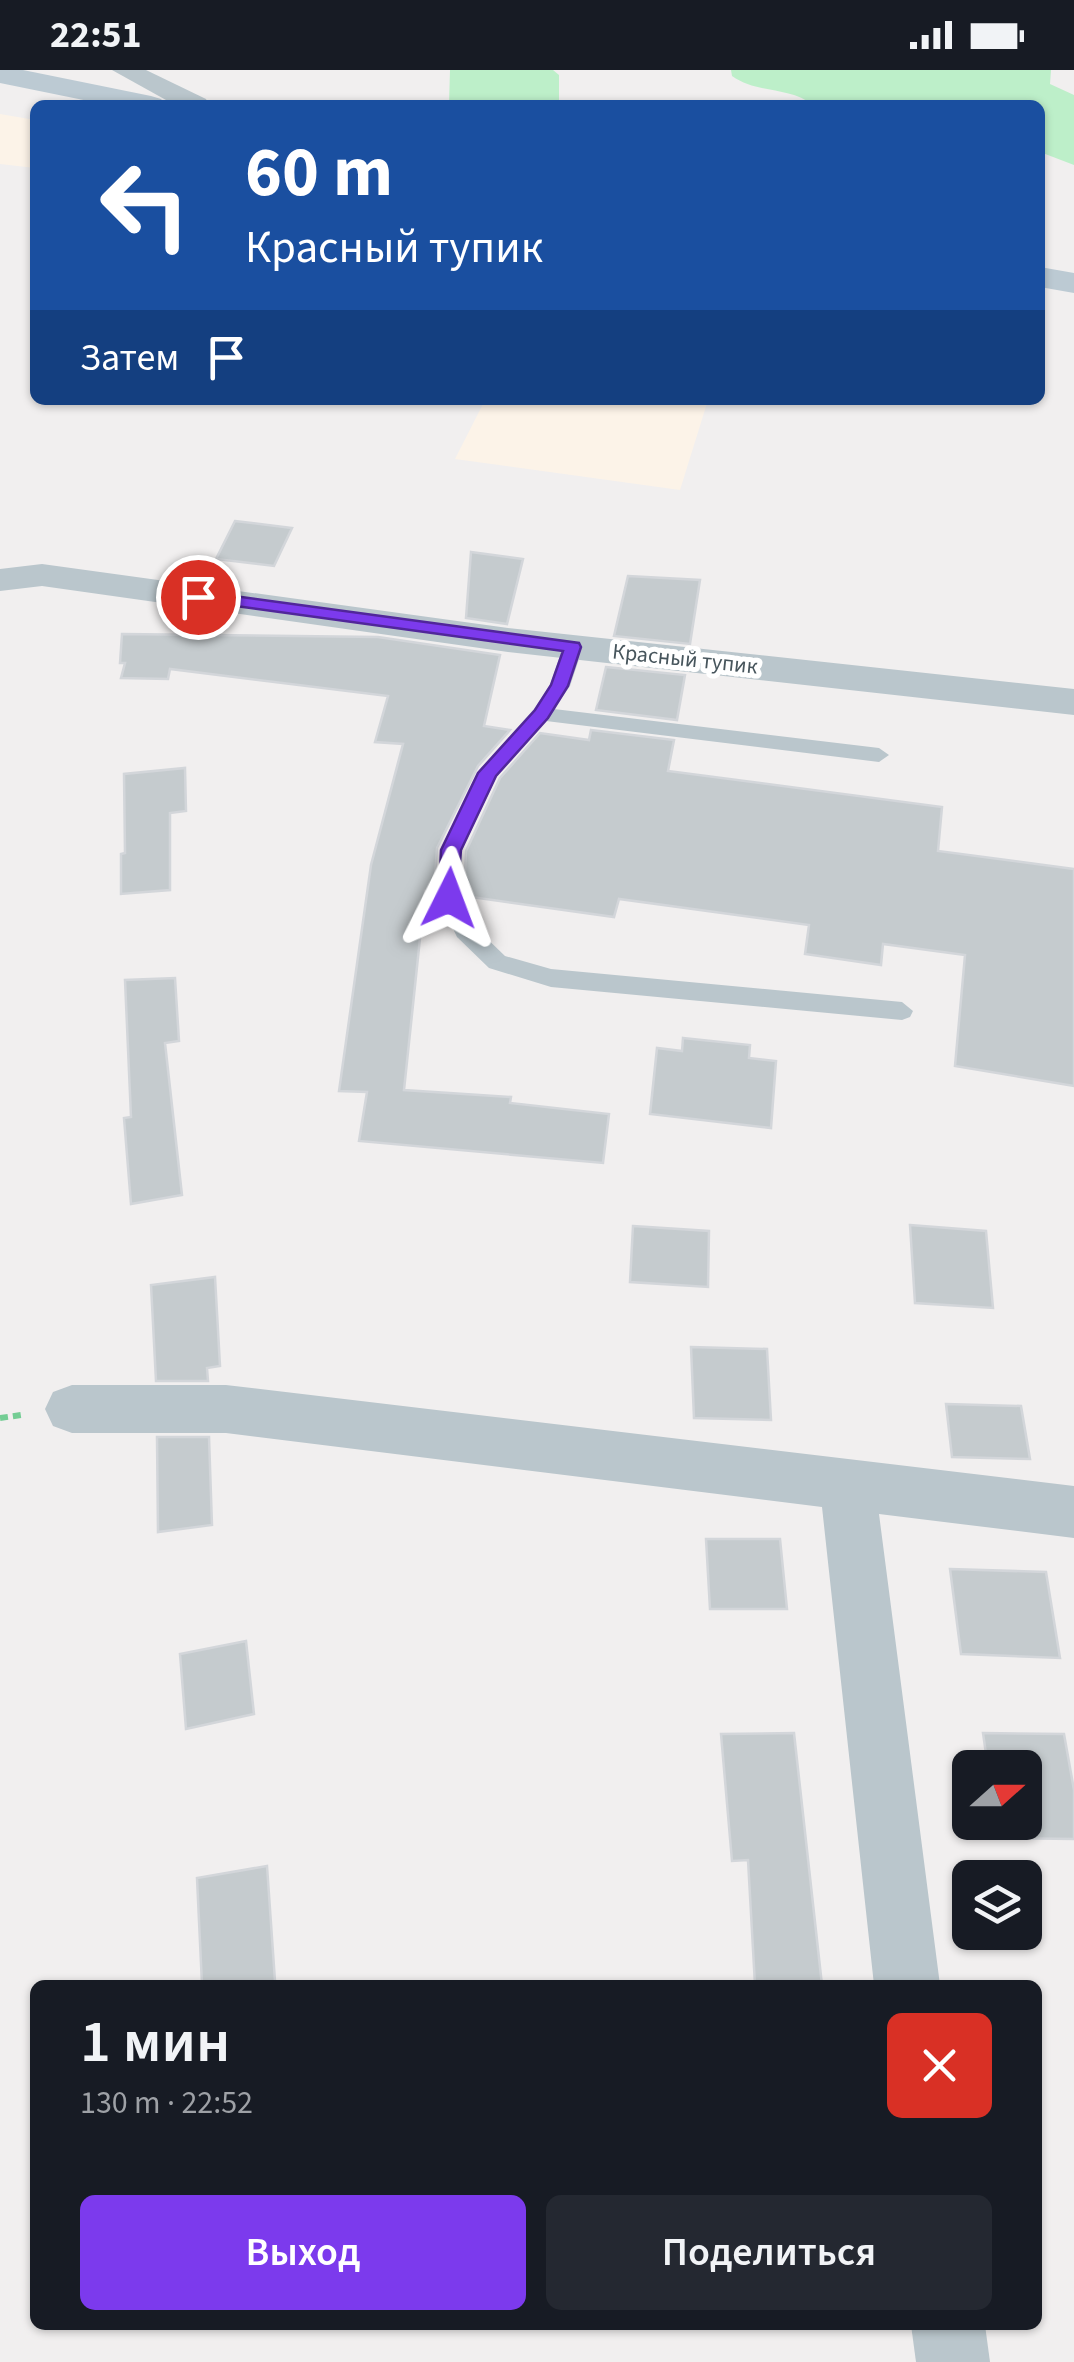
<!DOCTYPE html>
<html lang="ru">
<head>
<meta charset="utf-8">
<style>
  :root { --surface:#171b24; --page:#242831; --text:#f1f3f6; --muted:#9ea1a6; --accent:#7c3aed }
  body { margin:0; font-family:"Source Sans 3",sans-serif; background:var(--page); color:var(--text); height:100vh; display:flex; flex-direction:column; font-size:38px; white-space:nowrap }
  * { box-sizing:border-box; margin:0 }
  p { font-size:32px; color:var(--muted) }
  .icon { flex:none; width:55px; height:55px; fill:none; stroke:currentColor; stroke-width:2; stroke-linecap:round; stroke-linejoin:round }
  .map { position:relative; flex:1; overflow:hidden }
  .side { position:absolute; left:30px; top:1910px; width:1012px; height:350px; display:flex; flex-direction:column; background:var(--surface); border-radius:15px; box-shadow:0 2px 8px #0004 }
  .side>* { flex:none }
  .banner { position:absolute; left:30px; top:30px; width:1015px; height:305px; border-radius:15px; box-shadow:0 2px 8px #0004; background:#1a4fa0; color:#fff; overflow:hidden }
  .needle { width:65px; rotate:69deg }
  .tools { position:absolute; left:952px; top:1680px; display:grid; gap:20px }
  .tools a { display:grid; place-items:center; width:90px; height:90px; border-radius:15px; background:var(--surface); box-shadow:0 2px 8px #0004; font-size:50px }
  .pin { position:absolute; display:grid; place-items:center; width:85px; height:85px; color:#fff; margin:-42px; border:5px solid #fff; border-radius:50%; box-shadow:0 2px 10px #0007 }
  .me { position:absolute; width:110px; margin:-55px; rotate:3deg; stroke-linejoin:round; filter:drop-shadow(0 0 8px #0008) }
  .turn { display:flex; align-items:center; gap:35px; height:210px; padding:0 50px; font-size:45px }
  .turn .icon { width:130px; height:130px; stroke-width:2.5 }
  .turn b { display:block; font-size:70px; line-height:85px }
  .then { display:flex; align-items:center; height:95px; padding:0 50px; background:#0003; gap:20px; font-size:38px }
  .round { display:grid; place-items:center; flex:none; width:105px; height:105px; border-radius:15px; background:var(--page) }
  .overview { display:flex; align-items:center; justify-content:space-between; height:170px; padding:0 50px }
  h1 { font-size:60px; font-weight:600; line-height:75px }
  .action { display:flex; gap:20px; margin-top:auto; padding:20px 50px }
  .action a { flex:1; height:115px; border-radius:15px; background:var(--accent); color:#fff; font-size:40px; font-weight:600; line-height:115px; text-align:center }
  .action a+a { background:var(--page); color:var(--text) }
  .status { display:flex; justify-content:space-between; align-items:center; height:70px; padding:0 50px; background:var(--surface); direction:ltr }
  .status svg { height:28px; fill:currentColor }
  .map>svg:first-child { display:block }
  .commercial { fill:#fcf3e8 }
  .green { fill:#bdefc9 }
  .building { fill:#c5cbce; stroke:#d3d6da; stroke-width:2.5 }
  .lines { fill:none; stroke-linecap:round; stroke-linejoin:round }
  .path { stroke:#74cd94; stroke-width:6; stroke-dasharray:8 5; stroke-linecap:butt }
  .service { fill:#bac6cc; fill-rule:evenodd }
  .minor { fill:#bac6cc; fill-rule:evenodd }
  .secondary { fill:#bccad3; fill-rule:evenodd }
  .route { fill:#7c3aed; stroke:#51269a; stroke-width:2.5 }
  .labels { text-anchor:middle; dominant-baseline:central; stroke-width:10; stroke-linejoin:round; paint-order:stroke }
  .far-street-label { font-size:22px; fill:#47555c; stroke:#fff }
</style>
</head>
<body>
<div class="status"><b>22:51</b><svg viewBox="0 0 49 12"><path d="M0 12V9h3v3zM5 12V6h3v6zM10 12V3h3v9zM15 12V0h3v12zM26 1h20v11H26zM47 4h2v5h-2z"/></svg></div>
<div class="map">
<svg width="1074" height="2292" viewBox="0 0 1074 2292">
  <rect width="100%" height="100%" fill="#f1efef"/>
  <g class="commercial">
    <polygon points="0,44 35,50 35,98 0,94"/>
    <polygon points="485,330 708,330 680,420 455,389"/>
  </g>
  <g class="green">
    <polygon points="450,0 553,0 559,5 559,35 449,35"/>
    <path d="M731,0h320l-1,14 24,11v70l-34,-13v-47h-227c-24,-19 -56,-11 -81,-29z"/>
  </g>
  <g class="building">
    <polygon points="235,451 292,458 274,496 216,489"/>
    <polygon points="471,482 523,489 507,554 466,548"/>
    <polygon points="628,506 700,510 690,574 614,566"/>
    <polygon points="122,564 378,567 500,585 484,656 510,660 478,696 437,778 434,822 425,821 404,1020 511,1027 510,1033 609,1044 603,1093 359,1071 367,1022 339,1021 371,795 403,674 375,672 388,626 170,599 168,609 121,608 125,593 120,593"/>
    <polygon points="606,597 685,605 677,650 596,640"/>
    <polygon points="591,660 674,670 668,701 942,737 938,781 1074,799 1074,1016 955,996 965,885 883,874 881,895 805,884 809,855 619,829 614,847 464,826 466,781 500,708 540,663 589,670"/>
    <polygon points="185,698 186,741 170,743 170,820 121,824 121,784 125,783 124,704"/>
    <polygon points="175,908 179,971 165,973 182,1125 131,1134 124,1048 131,1047 125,910"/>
    <polygon points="683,968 750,975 749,988 776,991 771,1058 650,1044 657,978 682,981"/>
    <polygon points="910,1155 986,1161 993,1238 915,1233"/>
    <polygon points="633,1156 709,1161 708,1217 630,1212"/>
    <polygon points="215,1207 220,1296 207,1298 208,1311 156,1311 151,1215"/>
    <polygon points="691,1277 767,1279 771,1350 694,1348"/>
    <polygon points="946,1334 1021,1336 1030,1389 952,1387"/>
    <polygon points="157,1367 209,1367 212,1455 158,1462"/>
    <polygon points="706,1469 780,1469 787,1539 710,1539"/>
    <polygon points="950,1499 1046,1502 1060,1588 961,1584"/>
    <polygon points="246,1571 254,1644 186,1659 180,1584"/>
    <polygon points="794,1663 822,1915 755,1915 748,1790 732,1791 721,1664"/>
    <polygon points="983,1663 1064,1664 1074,1720 1074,1769 998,1768 996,1752 1025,1752 1025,1698 988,1698"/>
    <polygon points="267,1796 275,1911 202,1915 197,1808"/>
  </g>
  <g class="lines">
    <polyline class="path" points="0,1348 21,1345"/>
    <polygon class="service" points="573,571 583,577 570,616 554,639 879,678 889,685 879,692 546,651 497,706 462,780 460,828 474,856 505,886 551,899 902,932 913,941 910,947 902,950 551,917 489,898 457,867 438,828 440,780 481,698 534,639 550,615 563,577"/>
    <g class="minor">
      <polygon points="112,0 146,0 206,29 209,35 175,35"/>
      <polygon points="42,494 508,558 1074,619 1074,645 508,582 42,516 0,521 0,499"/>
      <polygon points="72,1315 226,1315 1074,1416 1074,1468 879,1444 940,1915 874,1915 822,1437 226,1363 72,1363 53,1356 45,1339 53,1322"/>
      <polygon points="911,2255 985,2255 990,2292 916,2292"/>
    </g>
    <g class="secondary">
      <polygon points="0,0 23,0 151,26 161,29 166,35 108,35 0,13"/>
      <polygon points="1040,197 1074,203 1074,223 1040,217"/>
    </g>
  </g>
  <polygon class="route" points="198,521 579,573 581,577 568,616 548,648 496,706 461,780 456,833 442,833 439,828 441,780 478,703 535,640 551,615 563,581 192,530 189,527"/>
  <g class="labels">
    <g class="far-street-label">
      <text transform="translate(685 589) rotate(6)">Красный тупик</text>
    </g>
  </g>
</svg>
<div class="tools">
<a><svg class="needle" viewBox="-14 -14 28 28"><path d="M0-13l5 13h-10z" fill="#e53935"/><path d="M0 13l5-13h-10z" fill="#9ea1a6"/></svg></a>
<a><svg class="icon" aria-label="layers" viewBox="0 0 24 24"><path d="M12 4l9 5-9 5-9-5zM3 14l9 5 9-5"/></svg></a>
</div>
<div class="pin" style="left:198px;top:527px;background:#d93025"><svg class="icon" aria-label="arrive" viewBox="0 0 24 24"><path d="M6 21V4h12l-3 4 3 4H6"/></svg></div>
<svg class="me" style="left:449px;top:828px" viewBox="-20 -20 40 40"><path d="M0-17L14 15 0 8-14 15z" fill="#7c3aed" stroke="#fff" stroke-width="4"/></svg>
<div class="banner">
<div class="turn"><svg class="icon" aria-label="left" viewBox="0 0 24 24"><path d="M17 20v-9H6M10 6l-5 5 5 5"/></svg><div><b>60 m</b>Красный тупик</div></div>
<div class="then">Затем<svg class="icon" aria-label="arrive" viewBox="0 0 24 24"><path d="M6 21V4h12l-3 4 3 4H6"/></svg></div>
</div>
<section class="side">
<div class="overview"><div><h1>1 мин</h1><p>130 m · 22:52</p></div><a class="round" style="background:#d93025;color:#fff"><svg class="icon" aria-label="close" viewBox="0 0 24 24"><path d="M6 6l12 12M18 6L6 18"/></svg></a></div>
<div class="action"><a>Выход</a><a>Поделиться</a></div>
</section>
</div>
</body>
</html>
